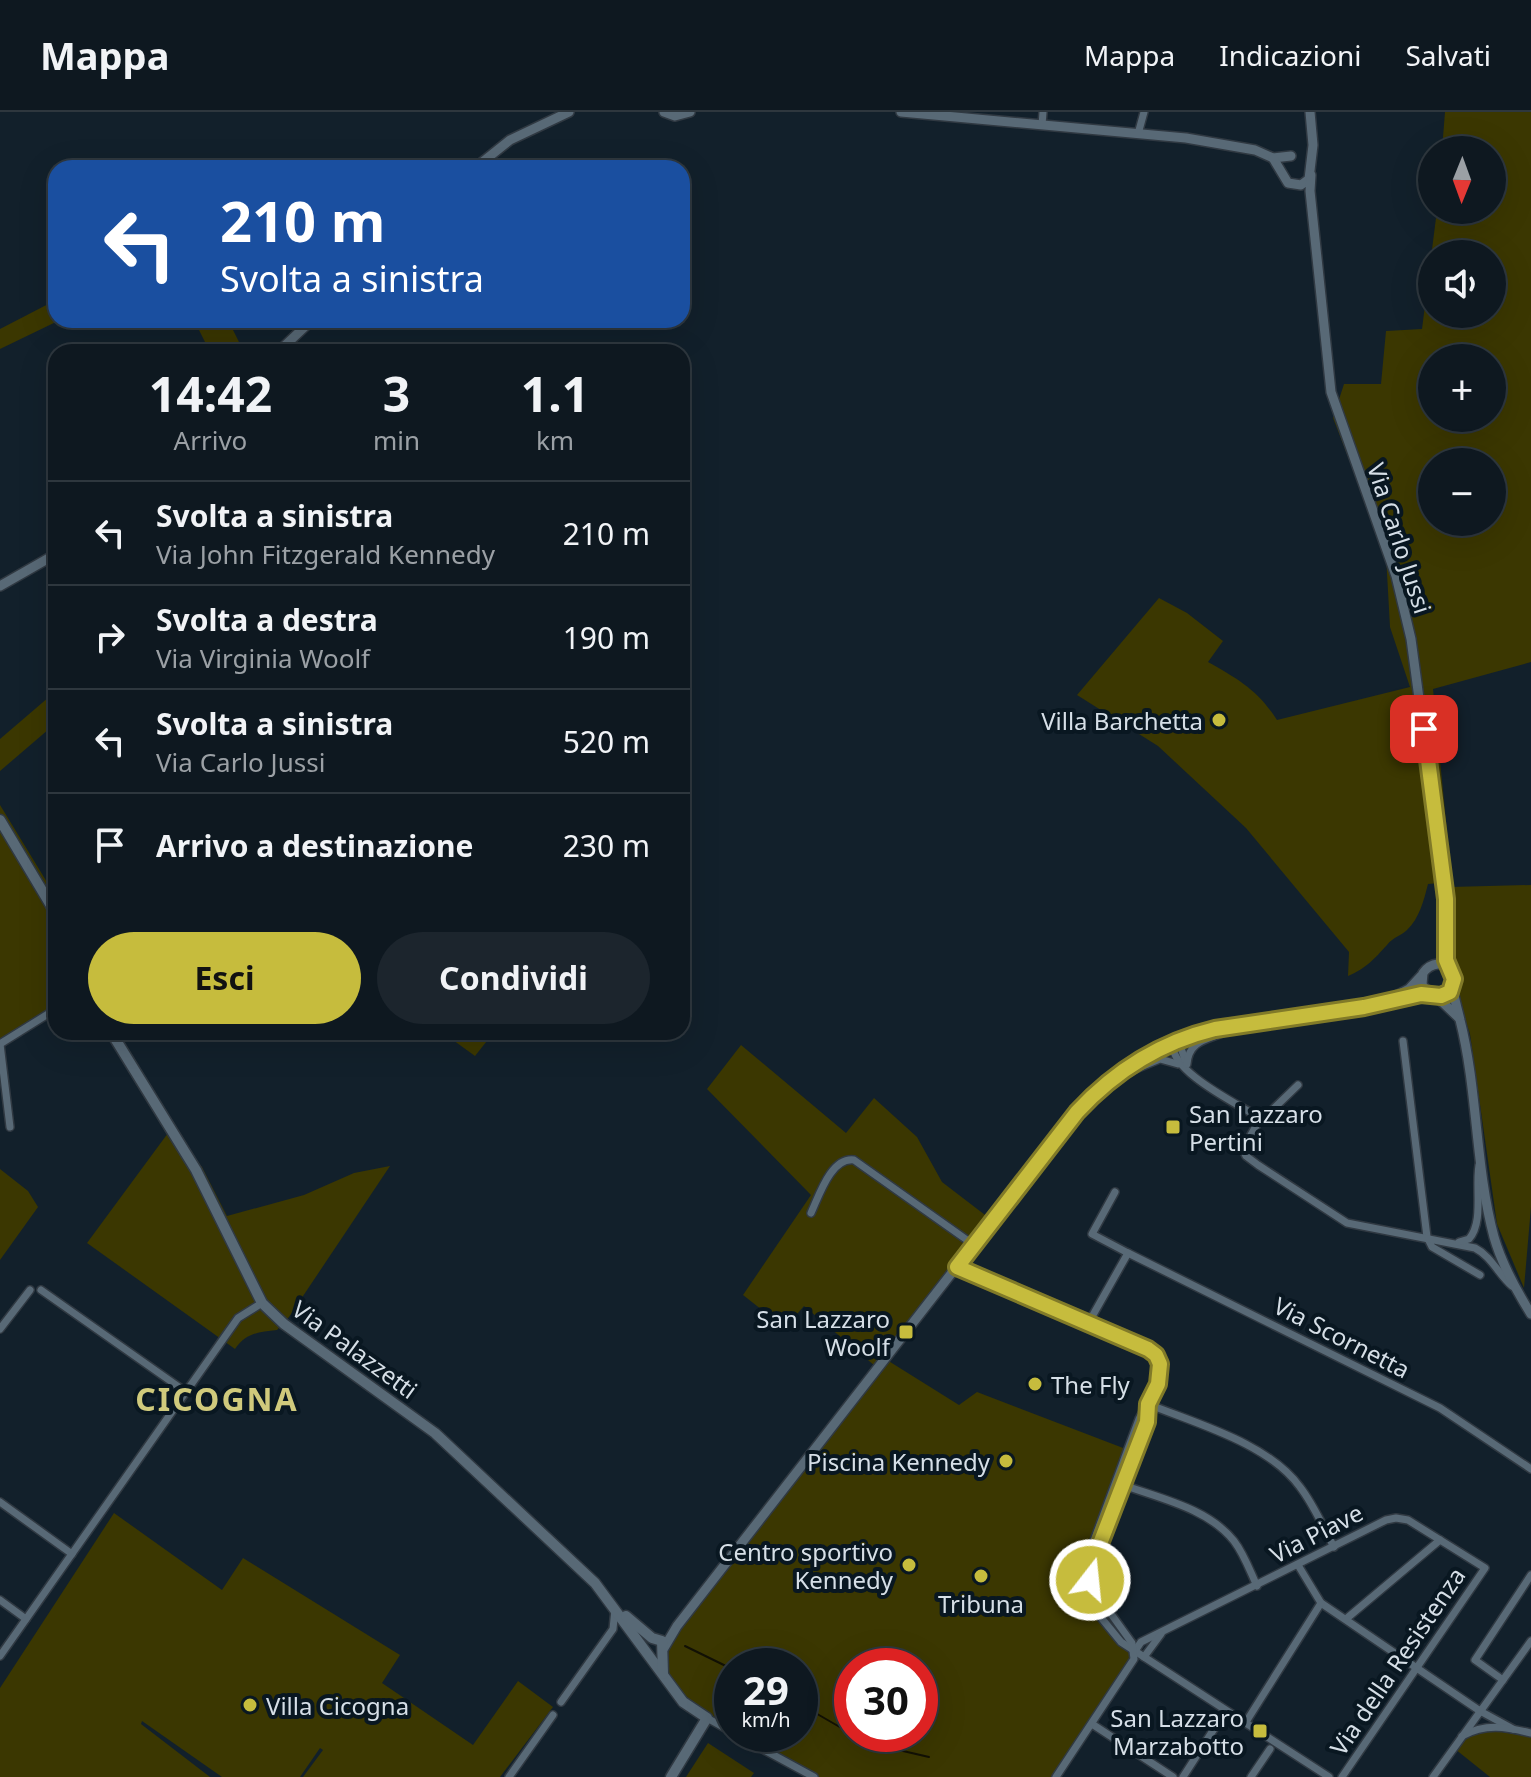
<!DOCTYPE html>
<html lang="it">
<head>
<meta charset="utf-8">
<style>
  :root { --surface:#0e1820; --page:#1c252d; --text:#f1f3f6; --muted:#9ba0a5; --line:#2e373e; --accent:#c6bc3d }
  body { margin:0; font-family:"Noto Sans",sans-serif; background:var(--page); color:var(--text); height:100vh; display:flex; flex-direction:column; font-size:30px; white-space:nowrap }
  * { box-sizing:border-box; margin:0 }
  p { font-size:26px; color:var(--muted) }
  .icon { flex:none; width:44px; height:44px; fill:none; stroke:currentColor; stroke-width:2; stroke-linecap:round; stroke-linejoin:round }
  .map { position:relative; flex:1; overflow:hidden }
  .sheet { position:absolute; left:48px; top:232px; width:642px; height:696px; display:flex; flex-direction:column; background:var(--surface); border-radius:24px; box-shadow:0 8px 32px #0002,0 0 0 2px var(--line) }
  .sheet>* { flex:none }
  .hud { position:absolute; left:48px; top:48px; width:642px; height:168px; border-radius:24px; box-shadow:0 8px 32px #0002,0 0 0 2px var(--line); background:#1a4fa0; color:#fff; overflow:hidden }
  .needle { width:52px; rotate:181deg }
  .fabs { position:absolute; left:1418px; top:24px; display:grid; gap:16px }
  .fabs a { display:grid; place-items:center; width:88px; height:88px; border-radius:50%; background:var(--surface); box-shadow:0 8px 32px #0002,0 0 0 2px var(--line); font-size:40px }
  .speed { position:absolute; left:714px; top:1536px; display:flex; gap:16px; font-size:40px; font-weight:700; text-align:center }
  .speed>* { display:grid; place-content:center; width:104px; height:104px; border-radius:50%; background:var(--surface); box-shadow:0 8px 32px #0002,0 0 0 2px var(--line); line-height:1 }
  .speed small { font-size:20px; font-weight:400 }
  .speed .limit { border:12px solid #d22; background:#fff; color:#111 }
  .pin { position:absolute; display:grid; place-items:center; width:68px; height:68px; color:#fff; margin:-34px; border-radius:16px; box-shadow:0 4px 12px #0006 }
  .me { position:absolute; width:88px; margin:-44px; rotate:16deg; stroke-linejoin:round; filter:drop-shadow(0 0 6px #0008) }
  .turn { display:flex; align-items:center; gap:28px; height:168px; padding:0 40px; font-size:36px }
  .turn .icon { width:104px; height:104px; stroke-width:2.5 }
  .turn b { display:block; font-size:56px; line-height:68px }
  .eta { display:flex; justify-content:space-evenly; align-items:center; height:136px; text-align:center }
  .eta b { font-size:48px; font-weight:700; line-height:56px }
  .primary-button { display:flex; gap:16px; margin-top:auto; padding:16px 40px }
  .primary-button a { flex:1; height:92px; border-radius:48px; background:var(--accent); color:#111; font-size:32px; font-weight:700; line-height:92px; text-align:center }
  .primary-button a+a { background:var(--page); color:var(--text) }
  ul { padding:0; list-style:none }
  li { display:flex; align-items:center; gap:24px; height:104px; padding:0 40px; border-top:2px solid var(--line) }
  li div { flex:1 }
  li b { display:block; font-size:30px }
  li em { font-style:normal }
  header { display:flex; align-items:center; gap:48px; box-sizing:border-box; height:112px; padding:0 40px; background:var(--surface); border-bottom:2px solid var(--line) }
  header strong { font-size:38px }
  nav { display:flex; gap:44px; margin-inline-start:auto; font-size:28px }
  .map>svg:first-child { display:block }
  .green { fill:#3b3701; fill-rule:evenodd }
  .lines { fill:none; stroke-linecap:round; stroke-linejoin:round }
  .stream { stroke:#121105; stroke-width:2 }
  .minor-casing { stroke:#303942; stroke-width:10 }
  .tertiary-casing { stroke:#303942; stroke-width:12 }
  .secondary-casing { stroke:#303942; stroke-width:13 }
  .minor { stroke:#586976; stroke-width:7 }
  .tertiary { stroke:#586976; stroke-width:9 }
  .secondary { stroke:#586976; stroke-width:10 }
  .route-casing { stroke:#817a28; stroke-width:20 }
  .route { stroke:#c6bc3d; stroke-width:14 }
  .poi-dot { fill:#c6bc3d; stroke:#091721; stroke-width:3 }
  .labels { text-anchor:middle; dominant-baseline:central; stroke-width:8; stroke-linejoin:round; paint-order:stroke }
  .street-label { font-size:24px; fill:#d6dfe7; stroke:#091721 }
  .poi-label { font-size:24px; fill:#d6dfe7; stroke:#091721; text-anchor:end }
  .district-label { font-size:32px; font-weight:bold; letter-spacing:2px; fill:#d0ca7c; stroke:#091721 }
</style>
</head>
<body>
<header>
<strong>Mappa</strong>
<nav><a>Mappa</a><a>Indicazioni</a><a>Salvati</a></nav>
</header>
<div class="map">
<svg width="1531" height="1665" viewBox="0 0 1531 1665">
  <rect width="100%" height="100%" fill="#12202b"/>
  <g class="green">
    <path d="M1445,0h86v550l-98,27 19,193 -24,2c-4,16 -9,35 -21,46 -6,6 -14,7 -20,15 -13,14 -20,23 -39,31l1,-24 -103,-124 -88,-82 -81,-51 82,-97 28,15 36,28 -15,21c30,17 50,28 69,58l133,-33 -20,-60 -4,-72 -53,-137 11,-34h37l5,-53 36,-2 15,-119h55v-60h-50zM1432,142h60v60h-60zM1432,246h60v60h-60zM1432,350h60v60h-60z"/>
    <polygon points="56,188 56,208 60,208 0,237 0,217"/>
    <polygon points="194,208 228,208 244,240 210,240"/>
    <polygon points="56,579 56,611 0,659 0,627"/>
    <polygon points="0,693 56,785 56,897 0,932"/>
    <polygon points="1531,773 1531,1095 1524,1176 1497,1112 1470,922 1458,885 1460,863 1451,845 1454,817 1450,775"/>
    <polygon points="447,920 494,920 475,944 446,923"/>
    <path d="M741,933l105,88 28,-35 43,39 25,45 47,36 -102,142 72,45 18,-13 154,59 -38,102 -6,23 21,35 28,29 3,11 -2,8 -80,118h-240l-78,-43h61v-68h-68v65l-50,-29 -16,-30 1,-18 15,-26 193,-262 -71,-60 -19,22 -42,-33 68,-100 -104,-106zM852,1554h68v68h-68z"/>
    <path d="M171,1017l31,38 25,49 77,-21 50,-22 36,-7 -101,151 -12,13c-19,2 -31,3 -42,19l-148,-106z"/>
    <polygon points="0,1057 28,1079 38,1095 0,1148"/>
    <polygon points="114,1401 222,1478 243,1446 400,1543 382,1571 473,1633 518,1569 553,1595 500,1665 303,1665 323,1638 320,1636 300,1665 222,1665 142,1609 141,1612 210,1665 0,1665 0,1576"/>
    <polygon points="1485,1617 1531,1625 1531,1665 1490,1665 1455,1637 1471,1619"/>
    <polygon points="708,1631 754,1661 751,1665 686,1665"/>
  </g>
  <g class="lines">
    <g class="stream">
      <polyline points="685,1534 732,1557"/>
      <polyline points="800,1592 857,1625 877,1633 929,1645"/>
    </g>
    <g class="minor-casing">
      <g id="minor">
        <polyline points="1042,13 1043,0"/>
        <polyline points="1138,22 1144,0"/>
        <polyline points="1403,929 1427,1125 1432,1135 1480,1163"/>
        <path d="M1173,931c-4,27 59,58 80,71l3,12 -13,23 3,7 12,9 89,58 128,25c16,8 24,27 37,38"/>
        <polyline points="1173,931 1181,936 1186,951"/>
        <polyline points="0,932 10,1015"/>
        <polyline points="0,932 56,897"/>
        <path d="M1187,952c2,-28 28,-24 47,-37"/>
        <polyline points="1126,961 1160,947 1178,952"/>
        <polyline points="1256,1009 1269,1001 1298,973"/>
        <polyline points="1115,1080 1092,1122 1128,1141"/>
        <path d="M811,1101c8,-17 20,-56 43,-53l120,85"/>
        <path d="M1459,1130l10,-3c15,-17 6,-51 10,-74"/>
        <polyline points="957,1155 1139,1232 1156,1243 1160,1252 1158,1272 1139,1307 1082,1461 1081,1475 1085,1486 1121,1530 1329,1665"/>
        <polyline points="41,1178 186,1280"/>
        <polyline points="1089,1210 1128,1141 1440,1296 1531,1357"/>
        <polyline points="0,1217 30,1178"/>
        <path d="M1148,1292c49,20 120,39 152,83 14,18 23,40 34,60"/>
        <path d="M1118,1371c39,15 89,24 116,58 10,13 16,30 23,45"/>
        <polyline points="0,1390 72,1442"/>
        <polyline points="1298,1453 1321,1491 1480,1599 1513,1617"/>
        <polyline points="1091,1475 1091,1455 1147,1310 1148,1294"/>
        <polyline points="0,1488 26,1507"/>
        <polyline points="1346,1507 1440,1428"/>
        <polyline points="1135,1539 1141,1530 1386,1408 1396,1406 1408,1408 1485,1456 1342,1665"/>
        <polyline points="0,1544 238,1206 262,1191"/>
        <polyline points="1144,1545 1161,1522"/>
        <polyline points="1503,1568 1475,1548 1531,1463"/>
        <polyline points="561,1590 613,1517 615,1497"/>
        <polyline points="707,1606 732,1620"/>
        <polyline points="1246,1610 1321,1491"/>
        <polyline points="1092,1612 1173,1665"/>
        <polyline points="735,1622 814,1665"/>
        <path d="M1462,1624c24,-13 44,-9 69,-3"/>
        <polyline points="509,1665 553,1603"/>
        <polyline points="1056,1665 1134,1547 1132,1531 1083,1463"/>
        <polyline points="1183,1665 1223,1603"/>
        <polyline points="1251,1665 1270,1637"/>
        <polyline points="1433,1665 1531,1529"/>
      </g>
    </g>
    <g class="tertiary-casing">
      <g id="tertiary">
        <polyline points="664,0 675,4 690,0"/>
        <polyline points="901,0 1186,26 1255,38 1273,46 1291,44"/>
        <polyline points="1273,46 1288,71 1301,73 1309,67 1313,33 1310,0"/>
        <polyline points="475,56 510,28 569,0"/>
        <polyline points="1311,63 1310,79 1331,280 1396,464 1411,527 1446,787 1444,823 1447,855"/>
        <polyline points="278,240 312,208"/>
        <polyline points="0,474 56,442"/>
        <path d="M1453,875l-8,8h-14l-9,-10 1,-12c7,-10 23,-14 30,0 3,6 0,12 0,18 2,10 5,20 7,29 18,71 15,147 34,217 8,28 22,53 37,77"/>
        <polyline points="1396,884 1409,877 1421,864"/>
        <polyline points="1436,884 1458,905"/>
        <path d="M664,1536l13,-22 400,-514c82,-89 164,-88 275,-103 26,-4 53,-16 79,-14"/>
      </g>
    </g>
    <g class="secondary-casing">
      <g id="secondary">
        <polyline points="0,708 56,802"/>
        <polyline points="111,920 196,1058 262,1191 284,1212 435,1321 595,1471 683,1590 707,1606 671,1665"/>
        <polyline points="626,1504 652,1526 662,1529 663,1562"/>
      </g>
    </g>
    <use href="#minor" class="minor"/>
    <use href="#tertiary" class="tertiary"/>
    <use href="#secondary" class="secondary"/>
  </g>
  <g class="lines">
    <g class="route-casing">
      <path id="route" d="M1090,1468l1,-13 56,-145 1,-18 10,-20 2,-20 -4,-9 -8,-6 -191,-82 120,-155c38,-41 84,-70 138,-83l149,-22 57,-13 20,2 9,-4 4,-13 -8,-19v-61l-22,-170"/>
    </g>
    <use href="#route" class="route"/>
  </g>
  <g class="poi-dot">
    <circle cx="1219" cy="608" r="8"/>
    <rect x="1165" y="1007" width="16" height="16" rx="4"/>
    <rect x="898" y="1212" width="16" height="16" rx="4"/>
    <circle cx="1035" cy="1272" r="8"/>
    <circle cx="1006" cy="1349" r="8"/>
    <circle cx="909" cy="1453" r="8"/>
    <circle cx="981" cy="1464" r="8"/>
    <circle cx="250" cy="1593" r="8"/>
    <rect x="1252" y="1611" width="16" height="16" rx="4"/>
  </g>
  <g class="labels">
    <g class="street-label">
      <text transform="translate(1400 426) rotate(72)">Via Carlo Jussi</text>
      <text transform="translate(1342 1225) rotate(27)">Via Scornetta</text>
      <text transform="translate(355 1237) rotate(36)">Via Palazzetti</text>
      <text transform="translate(1316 1421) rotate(-27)">Via Piave</text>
      <text transform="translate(1397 1549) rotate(-56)">Via della Resistenza</text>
    </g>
    <g class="poi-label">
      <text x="1203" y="608">Villa Barchetta</text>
      <text x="1189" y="1001" text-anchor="start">San Lazzaro<tspan x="1189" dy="28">Pertini</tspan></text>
      <text x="890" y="1206">San Lazzaro<tspan x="890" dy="28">Woolf</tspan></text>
      <text x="1051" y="1272" text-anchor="start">The Fly</text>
      <text x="990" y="1349">Piscina Kennedy</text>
      <text x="893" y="1439">Centro sportivo<tspan x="893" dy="28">Kennedy</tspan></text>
      <text x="981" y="1491" text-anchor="middle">Tribuna</text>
      <text x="266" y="1593" text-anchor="start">Villa Cicogna</text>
      <text x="1244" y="1605">San Lazzaro<tspan x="1244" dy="28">Marzabotto</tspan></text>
    </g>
    <g class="district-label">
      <text x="217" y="1286">CICOGNA</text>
    </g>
  </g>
</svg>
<div class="fabs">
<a><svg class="needle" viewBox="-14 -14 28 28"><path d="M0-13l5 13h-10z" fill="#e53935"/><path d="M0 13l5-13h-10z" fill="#9ba0a5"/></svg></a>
<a><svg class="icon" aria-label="sound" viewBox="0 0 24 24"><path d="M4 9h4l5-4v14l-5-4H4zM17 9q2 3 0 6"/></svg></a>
<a>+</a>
<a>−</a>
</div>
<div class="speed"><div>29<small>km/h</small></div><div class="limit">30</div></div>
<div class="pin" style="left:1424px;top:617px;background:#d93025"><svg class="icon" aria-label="arrive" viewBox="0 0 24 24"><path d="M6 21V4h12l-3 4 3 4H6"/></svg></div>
<svg class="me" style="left:1090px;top:1468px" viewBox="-20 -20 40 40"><circle r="17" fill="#c6bc3d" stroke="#fff" stroke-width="3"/><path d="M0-11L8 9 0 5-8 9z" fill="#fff"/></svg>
<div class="hud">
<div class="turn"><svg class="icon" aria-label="left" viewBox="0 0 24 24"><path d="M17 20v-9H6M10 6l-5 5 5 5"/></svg><div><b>210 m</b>Svolta a sinistra</div></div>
</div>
<section class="sheet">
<div class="eta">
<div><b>14:42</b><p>Arrivo</p></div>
<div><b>3</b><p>min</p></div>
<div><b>1.1</b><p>km</p></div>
</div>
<ul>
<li><svg class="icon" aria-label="left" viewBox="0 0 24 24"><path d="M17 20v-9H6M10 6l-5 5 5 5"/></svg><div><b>Svolta a sinistra</b><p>Via John Fitzgerald Kennedy</p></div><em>210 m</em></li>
<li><svg class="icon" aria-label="right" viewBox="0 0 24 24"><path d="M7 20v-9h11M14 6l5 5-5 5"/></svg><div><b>Svolta a destra</b><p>Via Virginia Woolf</p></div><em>190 m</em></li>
<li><svg class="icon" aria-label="left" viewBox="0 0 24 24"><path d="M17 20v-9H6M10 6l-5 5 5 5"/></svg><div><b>Svolta a sinistra</b><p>Via Carlo Jussi</p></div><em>520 m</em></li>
<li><svg class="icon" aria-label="arrive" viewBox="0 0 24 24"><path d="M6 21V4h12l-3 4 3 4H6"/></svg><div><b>Arrivo a destinazione</b></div><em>230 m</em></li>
</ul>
<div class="primary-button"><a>Esci</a><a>Condividi</a></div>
</section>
</div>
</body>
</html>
